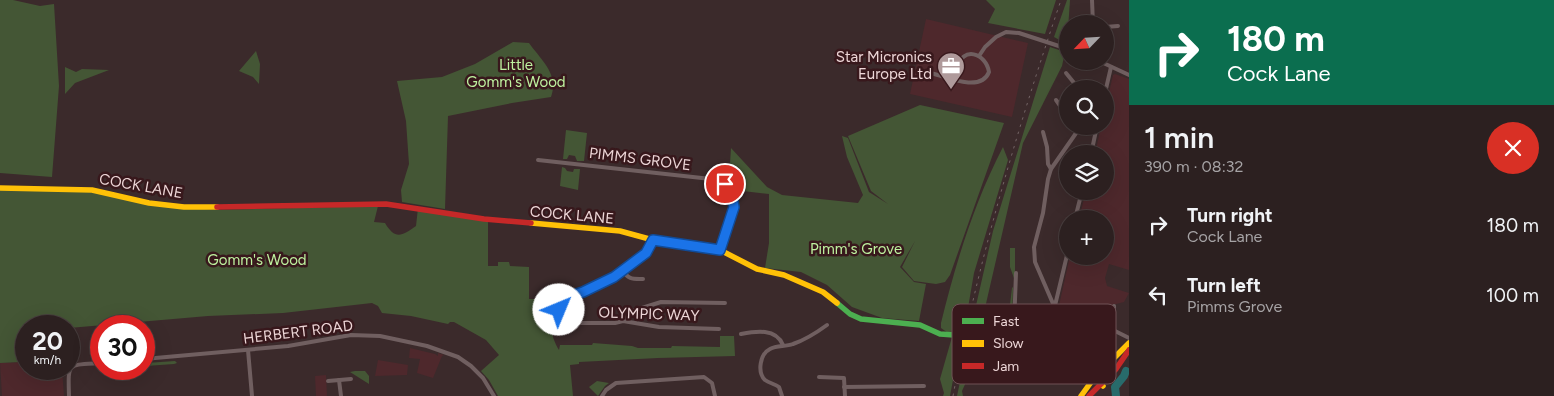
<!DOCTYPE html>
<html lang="en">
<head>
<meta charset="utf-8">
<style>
  :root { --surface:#2c2020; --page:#342829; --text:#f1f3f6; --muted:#a6a3a5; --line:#483e3e }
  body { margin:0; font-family:Figtree,sans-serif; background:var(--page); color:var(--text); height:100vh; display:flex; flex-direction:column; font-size:19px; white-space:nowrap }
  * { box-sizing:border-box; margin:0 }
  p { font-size:16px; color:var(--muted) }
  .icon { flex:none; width:28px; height:28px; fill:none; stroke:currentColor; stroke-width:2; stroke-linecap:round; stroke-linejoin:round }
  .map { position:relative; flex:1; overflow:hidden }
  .panel { display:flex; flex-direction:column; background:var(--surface); width:425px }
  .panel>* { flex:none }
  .banner { background:#0b6e4f; color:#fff; overflow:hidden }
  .needle { width:32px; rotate:245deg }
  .tools { position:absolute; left:1059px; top:15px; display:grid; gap:10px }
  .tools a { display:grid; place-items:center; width:55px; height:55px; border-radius:50%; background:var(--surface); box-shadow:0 5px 20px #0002,0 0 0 1px var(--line); font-size:25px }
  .speed { position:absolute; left:15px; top:315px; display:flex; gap:10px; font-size:25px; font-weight:700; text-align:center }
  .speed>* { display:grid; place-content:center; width:65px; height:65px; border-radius:50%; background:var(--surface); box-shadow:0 5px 20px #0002,0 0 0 1px var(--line); line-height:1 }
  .speed small { font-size:12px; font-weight:400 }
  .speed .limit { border:8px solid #d22; background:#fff; color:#111 }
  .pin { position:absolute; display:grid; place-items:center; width:42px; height:42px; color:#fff; margin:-21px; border:2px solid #fff; border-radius:50%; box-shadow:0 1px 5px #0007 }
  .me { position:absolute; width:55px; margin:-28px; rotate:45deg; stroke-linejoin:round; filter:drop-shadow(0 0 4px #0008) }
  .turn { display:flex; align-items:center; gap:18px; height:105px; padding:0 15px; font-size:22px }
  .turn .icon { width:65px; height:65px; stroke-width:2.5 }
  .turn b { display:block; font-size:35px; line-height:42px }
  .round { display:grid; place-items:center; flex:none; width:52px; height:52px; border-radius:26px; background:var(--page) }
  .overview { display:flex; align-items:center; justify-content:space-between; height:85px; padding:0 15px }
  h1 { font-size:30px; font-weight:600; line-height:38px }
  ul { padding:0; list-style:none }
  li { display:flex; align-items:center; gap:15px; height:70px; padding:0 15px }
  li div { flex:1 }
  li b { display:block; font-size:19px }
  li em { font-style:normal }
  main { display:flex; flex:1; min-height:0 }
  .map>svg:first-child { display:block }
  .built { fill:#4e282c }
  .green { fill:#445635 }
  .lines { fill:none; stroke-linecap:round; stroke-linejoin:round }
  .river { stroke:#286b6b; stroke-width:8 }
  .street { stroke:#705f60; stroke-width:4 }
  .fast { stroke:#4caf50; stroke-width:5.5 }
  .slow { stroke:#ffc107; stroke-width:5.5 }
  .jam { stroke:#c62828; stroke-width:5.5 }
  .rail { stroke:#736465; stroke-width:1; stroke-dasharray:2.5 5; stroke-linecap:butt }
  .fast-bridge { stroke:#4caf50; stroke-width:5.5 }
  .route-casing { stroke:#114b97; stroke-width:12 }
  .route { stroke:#1a73e8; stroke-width:9 }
  .labels { text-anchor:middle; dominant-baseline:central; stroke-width:5; stroke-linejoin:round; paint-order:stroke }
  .poi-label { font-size:15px; fill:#edd6d7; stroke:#38181c; text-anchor:end }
  .park-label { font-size:15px; fill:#bef29f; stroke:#38181c }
  .street-label { font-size:15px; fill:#edd6d7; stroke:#38181c }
  .key { fill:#38181c; stroke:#6e5154; stroke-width:1 }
  .key-label { font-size:14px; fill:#edd6d7 }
</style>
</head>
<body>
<main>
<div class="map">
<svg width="1129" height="396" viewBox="0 0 1129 396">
  <rect width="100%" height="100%" fill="#3b2a2b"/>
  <g class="built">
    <polygon points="926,19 1028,43 1012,117 910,94"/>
    <polygon points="1115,74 1129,79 1129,270 1109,264 1105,278 1107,286 1129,293 1124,302 1097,309 1087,306 1084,325 1081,363 1052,337 1070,256 1105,256 1105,219 1079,219 1086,191 1105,191 1105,154 1095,154 1101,126 1105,126 1105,110 1113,75"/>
    <polygon points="410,348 435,354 438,356 438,353 444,355 442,356 433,378 417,373 420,359 409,358"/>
    <polygon points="26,352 26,369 62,369 64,396 2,396 0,363 21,362"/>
    <polygon points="378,360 408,365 407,375 375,376"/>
    <polygon points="326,375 327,396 316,396 315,376"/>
  </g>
  <g class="green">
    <polygon points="0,0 13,0 40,6 54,4 59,86 52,177 0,173"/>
    <polygon points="986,0 1056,0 1045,34 988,23 995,9"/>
    <polygon points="1067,0 1070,0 1067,44 1054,37"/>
    <path d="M513,42l16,1c13,18 30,31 22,54l-39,6 -64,13 -3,93 -43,-7 -1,-12 8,-26 -3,-43 -9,-40 45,-4 33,-13z"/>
    <polygon points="1050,47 1065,52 1062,66 1023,143 982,321 972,323 993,231"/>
    <polygon points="256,51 260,64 259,84 253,77 239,71"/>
    <polygon points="65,67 76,72 82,69 109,70 75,83 65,94"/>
    <polygon points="920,105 1004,123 950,275 945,282 936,284 914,281 902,267 915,241 900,267 914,282 926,284 919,321 882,318 852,307 827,285 801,272 765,268 769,243 769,194 734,190 729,180 731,148 767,187 782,195 858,203 863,195 847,157 842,136 848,138 869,192 888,204 871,191 848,136"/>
    <polygon points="566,130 587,133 584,161 577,161 575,156 569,155 567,159 563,159"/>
    <path d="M1003,147l5,13 -34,113 -10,58 -16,2 -7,-5v-5c15,-61 33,-120 62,-176z"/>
    <polygon points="562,167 565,168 567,171 573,172 574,169 580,169 578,190 560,186"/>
    <path d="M0,190h76l136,20 166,-4 -4,16 11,1c10,17 17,13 31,3l2,-18 70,13v45h10v-4h11l1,4 19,1v32h22l3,25 -3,2c0,7 4,18 8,24l1,-5h32l1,-2 39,3 6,2h33l1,-2 48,1v-11h14l1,20 -77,2 -79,4v2l-9,1 3,31h-75l-9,-16 -8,-9 18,-16 -13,-15 -32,-18h-4l-2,2 -37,-8 -29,-3 -4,-7 -6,-3 -89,10 -75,3 -139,12v-2h-43v26l-5,10 -21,1z"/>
    <polygon points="1010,248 1015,248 1015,281 1010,267"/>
    <polygon points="1013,287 1012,321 1008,321 1012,288"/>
    <polygon points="980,332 971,371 962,391 963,396 957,396 970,334"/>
    <polygon points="952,337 961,337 950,396 943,396 944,393 940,379"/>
    <polygon points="175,361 177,363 174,364 146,366 146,363"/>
    <polygon points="355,371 365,371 369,376 369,384 350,372"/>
    <polygon points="597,381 609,383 605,386 598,396 589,387"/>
  </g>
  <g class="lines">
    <polyline class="river" points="1116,396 1115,387 1124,376 1126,371"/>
    <g class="street">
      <polyline points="1092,0 1093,24"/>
      <polyline points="1105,27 1118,26"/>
      <polyline points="979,56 985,47 996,37 1006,32 1019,33 1068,49"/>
      <polyline points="1099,61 1129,75"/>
      <path d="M931,73c15,4 50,20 58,-1 -3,-19 -27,-27 -32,-3"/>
      <polyline points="1066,73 1079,89"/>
      <polyline points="1105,93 1111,67"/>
      <polyline points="1056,100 1068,117"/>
      <polyline points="1043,132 1047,147 1048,164 1051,169"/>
      <polyline points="1091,154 1097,126"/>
      <path d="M538,160l173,19c4,1 11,3 14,6 17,19 2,45 -5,65"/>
      <polyline points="1075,219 1082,191"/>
      <path d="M653,240l-7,13 -33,24 -30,15 -21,7c-6,11 -1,21 11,24h42l8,-2 36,6 60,2"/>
      <path d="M623,270c5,10 10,9 20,9"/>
      <polyline points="1054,306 1035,262 1034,247 1043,213 1048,179 1051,169 1081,126"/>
      <polyline points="1114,306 1113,330 1129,338"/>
      <polyline points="626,321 629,312 661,302 725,303"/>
      <polyline points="1014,326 1016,273"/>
      <path d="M741,334c15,-3 35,-6 42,11"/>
      <polyline points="1047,339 1068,251"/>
      <polyline points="1003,345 1005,332"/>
      <polyline points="248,350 252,396"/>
      <polyline points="979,357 987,359 989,358 994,335 1005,332 1005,325"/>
      <polyline points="144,359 288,346 351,335 380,336 427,346 458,357 471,366 483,378 494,396"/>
      <polyline points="819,377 844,378 845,396"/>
      <polyline points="339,380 341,396"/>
      <polyline points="328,381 351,379"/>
      <polyline points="844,387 924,386"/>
      <path d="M69,396c-1,-34 -2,-31 32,-33"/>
      <polyline points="602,396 606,390 616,383 704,377 712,383 715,396"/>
      <path d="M782,396l-3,-9c-4,-3 -10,-4 -14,-7 -8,-8 -5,-26 5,-31 7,-4 15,-2 23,-5 12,-4 23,-11 34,-19"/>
    </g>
    <polyline class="fast" points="837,303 850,314 861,319 920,325 940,334 954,335"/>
    <g class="slow">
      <polyline points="0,188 92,190 149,203 184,207 217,207"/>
      <polyline points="531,223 620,231 653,240 720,250 757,269 784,275 823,292 837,303"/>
      <path d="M977,330c11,-3 23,-5 34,-5 37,3 66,38 92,61"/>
      <polyline points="1081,396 1094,378 1129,343"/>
    </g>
    <g class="jam">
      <polyline points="217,207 386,204 484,219 531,223"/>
      <polyline points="1089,396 1116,369 1129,350"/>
    </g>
    <path class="rail" d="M953,396c25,-135 64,-266 108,-396"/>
    <polyline class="fast-bridge" points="954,335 977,330"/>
  </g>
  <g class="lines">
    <g class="route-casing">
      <polyline id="route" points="559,310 562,299 583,292 614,277 646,253 653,240 720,250 734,207 732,196 725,184"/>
    </g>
    <use href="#route" class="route"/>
  </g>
  <defs>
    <g id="office-pin" transform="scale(1.4375)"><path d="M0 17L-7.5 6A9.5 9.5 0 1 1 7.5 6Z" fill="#af9a9b" stroke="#38181c"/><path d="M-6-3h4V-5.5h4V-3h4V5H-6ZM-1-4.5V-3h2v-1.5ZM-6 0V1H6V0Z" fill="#fff"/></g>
  </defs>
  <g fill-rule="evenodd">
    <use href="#office-pin" x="951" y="66"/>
  </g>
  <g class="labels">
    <g class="poi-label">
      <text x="932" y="57">Star Micronics<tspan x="932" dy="17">Europe Ltd</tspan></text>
    </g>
    <g class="park-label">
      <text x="516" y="65">Little<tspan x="516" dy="17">Gomm's Wood</tspan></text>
      <text x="856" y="249">Pimm's Grove</text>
      <text x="257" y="260">Gomm's Wood</text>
    </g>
    <g class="street-label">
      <text transform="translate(640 159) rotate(7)">PIMMS GROVE</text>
      <text transform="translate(141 186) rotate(10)">COCK LANE</text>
      <text transform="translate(572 215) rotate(5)">COCK LANE</text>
      <text transform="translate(649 314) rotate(2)">OLYMPIC WAY</text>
      <text transform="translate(298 332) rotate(-7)">HERBERT ROAD</text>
    </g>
  </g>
  <rect x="952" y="304" width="164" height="80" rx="8" class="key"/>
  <rect x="962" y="318" width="22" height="6" fill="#4caf50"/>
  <rect x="962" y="340" width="22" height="7" fill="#ffc107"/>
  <rect x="962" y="363" width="22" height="6" fill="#c62828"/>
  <g class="key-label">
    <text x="993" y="326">Fast</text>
    <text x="993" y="348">Slow</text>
    <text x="993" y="371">Jam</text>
  </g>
</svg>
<div class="tools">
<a><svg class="needle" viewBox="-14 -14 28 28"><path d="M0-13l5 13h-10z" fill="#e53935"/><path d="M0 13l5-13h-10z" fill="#a6a3a5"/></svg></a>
<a><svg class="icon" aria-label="search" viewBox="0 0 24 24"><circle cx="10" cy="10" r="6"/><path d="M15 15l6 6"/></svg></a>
<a><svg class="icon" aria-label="layers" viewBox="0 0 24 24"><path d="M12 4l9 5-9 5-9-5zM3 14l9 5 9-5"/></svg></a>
<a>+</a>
</div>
<div class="speed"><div>20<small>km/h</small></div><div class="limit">30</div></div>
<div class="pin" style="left:725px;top:184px;background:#d93025"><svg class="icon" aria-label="arrive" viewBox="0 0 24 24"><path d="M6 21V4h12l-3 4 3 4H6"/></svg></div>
<svg class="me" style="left:559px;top:310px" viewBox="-20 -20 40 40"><circle r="19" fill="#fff"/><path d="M0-13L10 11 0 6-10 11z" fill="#1a73e8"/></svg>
</div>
<section class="panel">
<div class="banner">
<div class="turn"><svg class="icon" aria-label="right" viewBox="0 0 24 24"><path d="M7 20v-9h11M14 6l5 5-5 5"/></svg><div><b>180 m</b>Cock Lane</div></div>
</div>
<div class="overview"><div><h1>1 min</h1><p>390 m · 08:32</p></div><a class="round" style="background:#d93025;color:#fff"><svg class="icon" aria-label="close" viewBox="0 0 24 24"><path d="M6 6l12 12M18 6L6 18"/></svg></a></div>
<ul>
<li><svg class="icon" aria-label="right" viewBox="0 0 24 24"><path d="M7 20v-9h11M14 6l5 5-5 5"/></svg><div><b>Turn right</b><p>Cock Lane</p></div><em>180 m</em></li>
<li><svg class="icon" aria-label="left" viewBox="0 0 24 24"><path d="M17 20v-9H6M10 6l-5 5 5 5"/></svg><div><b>Turn left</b><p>Pimms Grove</p></div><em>100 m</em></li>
</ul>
</section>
</main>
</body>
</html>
